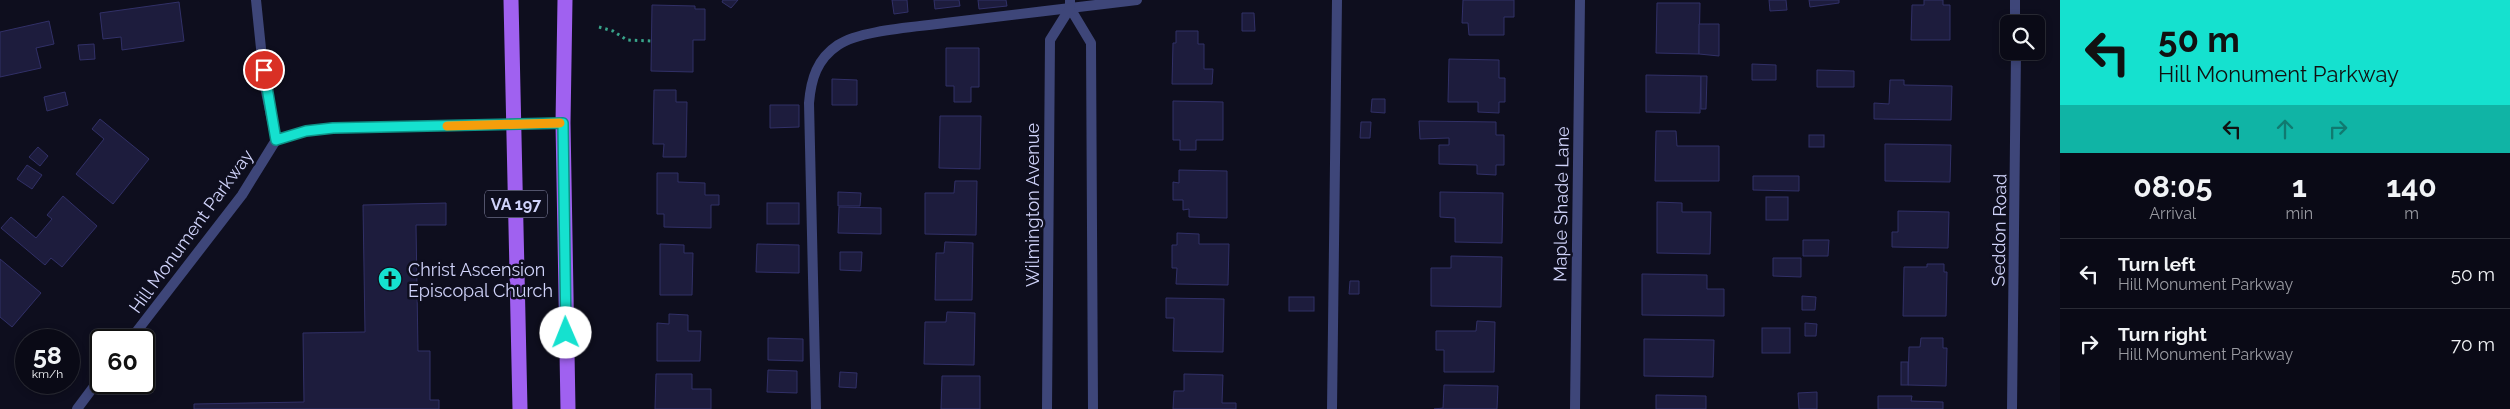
<!DOCTYPE html>
<html lang="en">
<head>
<meta charset="utf-8">
<style>
  :root { --surface:#0a0a16; --page:#13131f; --text:#f1f3f6; --muted:#999aa1; --line:#2a2b35 }
  body { margin:0; font-family:Raleway,sans-serif; background:var(--page); color:var(--text); height:100vh; display:flex; flex-direction:column; font-size:19px; white-space:nowrap }
  * { box-sizing:border-box; margin:0 }
  p { font-size:16px; color:var(--muted) }
  .icon { flex:none; width:28px; height:28px; fill:none; stroke:currentColor; stroke-width:2; stroke-linecap:round; stroke-linejoin:round }
  .map { position:relative; flex:1; overflow:hidden }
  .sheet { display:flex; flex-direction:column; background:var(--surface); width:450px }
  .sheet>* { flex:none }
  .top-card { background:#15e1cf; color:#111; overflow:hidden }
  .buttons { position:absolute; left:2000px; top:15px; display:grid; gap:10px }
  .buttons a { display:grid; place-items:center; width:45px; height:45px; border-radius:8px; background:var(--surface); box-shadow:0 2px 8px #0003,0 0 0 1px var(--line); font-size:25px }
  .speed { position:absolute; left:15px; top:329px; display:flex; gap:10px; font-size:25px; font-weight:700; text-align:center }
  .speed>* { display:grid; place-content:center; width:65px; height:65px; border-radius:50%; background:var(--surface); box-shadow:0 2px 8px #0003,0 0 0 1px var(--line); line-height:1 }
  .speed small { font-size:12px; font-weight:400 }
  .speed .limit { border:2px solid #111; border-radius:8px; background:#fff; color:#111 }
  .pin { position:absolute; display:grid; place-items:center; width:42px; height:42px; color:#fff; margin:-21px; border:2px solid #fff; border-radius:50%; box-shadow:0 1px 5px #0007 }
  .me { position:absolute; width:55px; margin:-28px; rotate:359deg; stroke-linejoin:round; filter:drop-shadow(0 0 4px #0008) }
  .turn { display:flex; align-items:center; gap:18px; height:105px; padding:0 15px; font-size:22px }
  .turn .icon { width:65px; height:65px; stroke-width:2.5 }
  .turn b { display:block; font-size:35px; line-height:42px }
  .lanes { display:flex; align-items:center; height:48px; padding:0 15px; background:#0003; justify-content:center; gap:25px; direction:ltr }
  .lanes .off { opacity:.35 }
  .eta { display:flex; justify-content:space-evenly; align-items:center; height:85px; text-align:center }
  .eta b { font-size:30px; font-weight:700; line-height:35px }
  ul { padding:0; list-style:none }
  li { display:flex; align-items:center; gap:15px; height:70px; padding:0 15px; border-top:1px solid var(--line) }
  li div { flex:1 }
  li b { display:block; font-size:19px }
  li em { font-style:normal }
  main { display:flex; flex:1; min-height:0 }
  .map>svg:first-child { display:block }
  .building { fill:#1d1c3d; stroke:#313067 }
  .lines { fill:none; stroke-linecap:round; stroke-linejoin:round }
  .path { stroke:#39a58b; stroke-width:3; stroke-dasharray:2.5 4; stroke-linecap:butt }
  .lane { stroke:#3e4679; stroke-width:10 }
  .street { stroke:#3e4679; stroke-width:10 }
  .primary { stroke:#a061f0; stroke-width:15 }
  .route-casing { stroke:#0e9287; stroke-width:12 }
  .route { stroke:#15e1cf; stroke-width:9 }
  .slow { stroke:#f59e0b; stroke-width:9 }
  .labels { text-anchor:middle; dominant-baseline:central; stroke-width:5; stroke-linejoin:round; paint-order:stroke }
  .shield { fill:#0e0e1e; stroke:#9698b8; stroke-width:1 }
  .shield-label { font-size:16px; font-weight:bold; fill:#d0d3fa }
  .street-label { font-size:18px; fill:#d0d3fa; stroke:#0e0e1e }
  .poi-label { font-size:18px; fill:#d0d3fa; stroke:#0e0e1e; text-anchor:start }
</style>
</head>
<body>
<main>
<div class="map">
<svg width="2060" height="409" viewBox="0 0 2060 409">
  <rect width="100%" height="100%" fill="#0e0e1e"/>
  <g class="building">
    <polygon points="723,0 738,0 731,8 722,2"/>
    <polygon points="892,0 907,0 908,12 894,14"/>
    <polygon points="934,0 959,0 960,6 935,9"/>
    <polygon points="978,0 1006,0 1007,6 979,9"/>
    <polygon points="1463,0 1514,0 1514,17 1504,17 1504,35 1469,35 1468,23 1462,23"/>
    <polygon points="1769,0 1786,0 1787,10 1770,11"/>
    <polygon points="1809,0 1839,0 1839,3 1810,7"/>
    <polygon points="1924,0 1943,0 1943,5 1950,5 1950,40 1911,40 1912,5 1924,5"/>
    <polygon points="179,2 184,41 122,50 121,37 103,39 100,13"/>
    <polygon points="1657,3 1700,3 1699,54 1656,53"/>
    <polygon points="652,5 695,6 695,9 705,9 705,40 693,40 693,72 651,71"/>
    <polygon points="1242,13 1254,13 1255,31 1242,31"/>
    <polygon points="49,21 54,44 36,48 41,68 0,77 0,32"/>
    <polygon points="1699,24 1719,24 1719,56 1699,54"/>
    <polygon points="1176,31 1198,31 1198,44 1204,44 1204,69 1213,69 1212,84 1172,84 1173,43 1176,43"/>
    <polygon points="94,44 95,59 80,60 78,45"/>
    <polygon points="946,48 979,48 979,87 971,87 971,102 954,102 954,86 946,86"/>
    <polygon points="1449,59 1499,60 1499,78 1505,78 1505,102 1499,102 1499,113 1478,112 1478,102 1448,102"/>
    <polygon points="1752,64 1776,65 1776,80 1752,80"/>
    <polygon points="1817,70 1854,71 1854,87 1817,87"/>
    <polygon points="1646,75 1701,76 1700,113 1646,112"/>
    <polygon points="1701,76 1707,76 1706,109 1701,109"/>
    <polygon points="832,79 857,80 857,105 832,105"/>
    <polygon points="1890,80 1904,80 1904,85 1952,86 1951,120 1874,119 1874,103 1889,104"/>
    <polygon points="654,90 676,90 676,102 687,102 686,157 663,157 664,144 653,144"/>
    <polygon points="65,92 68,105 47,111 44,97"/>
    <polygon points="1372,99 1385,99 1385,113 1371,112"/>
    <polygon points="1173,101 1223,102 1223,140 1196,140 1196,150 1180,150 1180,140 1173,140"/>
    <polygon points="770,105 799,105 799,127 770,128"/>
    <polygon points="940,116 981,116 980,169 939,168"/>
    <polygon points="100,119 149,159 113,204 76,174 104,139 92,129"/>
    <polygon points="1419,121 1496,122 1496,135 1504,135 1504,165 1496,165 1496,175 1477,174 1477,165 1439,164 1439,145 1449,145 1449,138 1420,139"/>
    <polygon points="1361,122 1371,122 1370,138 1360,138"/>
    <polygon points="1656,131 1676,131 1677,146 1719,146 1719,181 1655,181"/>
    <rect x="1809" y="135" width="15" height="12"/>
    <polygon points="1885,144 1951,145 1950,182 1885,181"/>
    <polygon points="38,147 48,156 40,166 29,157"/>
    <polygon points="27,165 42,175 32,189 17,179"/>
    <polygon points="1179,170 1227,171 1227,218 1189,217 1189,209 1183,210 1183,200 1173,200 1173,182 1179,183"/>
    <polygon points="657,173 678,173 678,182 705,183 705,195 719,195 719,205 711,205 711,228 664,227 664,214 657,214"/>
    <polygon points="1753,176 1799,176 1799,191 1753,190"/>
    <polygon points="955,181 977,181 976,235 925,234 925,193 954,193"/>
    <polygon points="838,192 861,193 860,206 838,206"/>
    <polygon points="1440,192 1503,193 1502,243 1455,242 1455,218 1440,217"/>
    <polygon points="63,196 97,226 62,267 51,258 45,265 1,228 11,217 36,238 52,219 47,215"/>
    <rect x="1766" y="197" width="22" height="23"/>
    <polygon points="1657,202 1682,203 1682,212 1711,212 1710,254 1657,253"/>
    <polygon points="446,203 446,225 416,225 418,351 430,351 430,400 439,400 439,409 194,409 194,404 304,402 303,333 365,332 363,205"/>
    <rect x="767" y="203" width="32" height="21"/>
    <polygon points="839,207 881,208 881,234 838,233"/>
    <polygon points="1898,211 1949,212 1948,248 1892,247 1892,232 1898,232"/>
    <polygon points="1177,233 1199,234 1199,244 1229,244 1228,285 1176,284 1177,268 1172,268 1172,245 1177,245"/>
    <polygon points="1803,240 1829,240 1828,256 1803,256"/>
    <polygon points="945,242 973,243 972,300 935,300 936,253 944,253"/>
    <polygon points="660,244 684,245 684,253 693,253 692,295 660,295"/>
    <polygon points="757,244 799,245 799,273 756,272"/>
    <polygon points="840,252 862,252 861,271 840,270"/>
    <polygon points="1451,256 1502,257 1501,307 1431,306 1431,268 1451,268"/>
    <polygon points="1773,258 1801,258 1801,277 1773,276"/>
    <polygon points="0,259 41,293 12,327 0,317"/>
    <polygon points="1927,264 1944,264 1944,272 1947,272 1946,316 1903,316 1904,267 1927,267"/>
    <polygon points="1642,274 1707,275 1707,289 1724,289 1724,316 1642,315"/>
    <polygon points="1350,281 1359,281 1359,294 1349,294"/>
    <polygon points="1802,296 1816,297 1815,310 1802,310"/>
    <rect x="1289" y="297" width="25" height="14"/>
    <polygon points="1166,298 1224,299 1223,352 1173,351 1174,318 1166,318"/>
    <polygon points="947,312 975,313 974,365 924,364 925,322 946,322"/>
    <polygon points="669,314 688,315 688,331 701,331 700,361 657,361 657,323 669,324"/>
    <polygon points="1477,321 1495,322 1494,372 1444,372 1444,350 1436,350 1436,331 1476,331"/>
    <polygon points="1805,323 1817,324 1816,336 1805,336"/>
    <rect x="1762" y="328" width="28" height="25"/>
    <polygon points="768,338 803,339 803,361 768,360"/>
    <polygon points="1921,338 1943,338 1943,348 1947,348 1946,386 1908,385 1909,347 1920,347"/>
    <polygon points="1644,339 1714,340 1713,377 1644,376"/>
    <rect x="1901" y="362" width="7" height="23"/>
    <polygon points="768,370 797,371 797,393 767,392"/>
    <polygon points="840,372 857,373 856,388 839,387"/>
    <polygon points="656,374 692,374 692,389 711,389 711,409 655,409"/>
    <polygon points="1184,374 1223,375 1222,403 1236,403 1236,409 1173,409 1174,391 1184,391"/>
    <polygon points="942,376 980,376 980,409 941,409"/>
    <polygon points="1444,385 1498,386 1497,409 1434,409 1443,408"/>
    <polygon points="1817,392 1817,409 1799,409 1798,393"/>
    <polygon points="1656,395 1706,396 1706,409 1656,409"/>
    <polygon points="1878,396 1912,396 1911,401 1943,402 1943,409 1878,409"/>
  </g>
  <g class="lines">
    <polyline class="path" points="599,27 613,31 627,40 651,41"/>
    <g class="lane">
      <path d="M816,409l-7,-306c2,-24 8,-44 29,-58 22,-15 79,-18 107,-22 64,-8 128,-15 192,-23"/>
      <polyline points="1332,409 1337,0"/>
    </g>
    <g class="street">
      <polyline points="1070,0 1070,8 1091,43 1093,409"/>
      <polyline points="2015,0 2015,24"/>
      <polyline points="276,140 306,131 333,128 563,123"/>
      <polyline points="130,340 242,195 276,140 265,87 256,0"/>
      <polyline points="77,409 101,377"/>
      <polyline points="1047,409 1050,40 1070,8"/>
      <polyline points="1575,409 1580,0"/>
      <polyline points="2012,409 2016,51"/>
    </g>
    <g class="primary">
      <polyline points="511,0 520,409"/>
      <polyline points="565,0 563,123 568,409"/>
    </g>
  </g>
  <g class="lines">
    <g class="route-casing">
      <polyline id="route" points="264,70 276,140 306,131 333,128 563,123 566,333"/>
    </g>
    <use href="#route" class="route"/>
    <polyline class="slow" points="447,126 560,123"/>
  </g>
  <defs>
    <g id="church-disc" transform="scale(1.25)"><circle r="9.5" fill="#15e1cf" stroke="#0e0e1e"/><path d="M-1.2-6h2.4v3.5h3.3v2.4h-3.3V6h-2.4V-.1h-3.3v-2.4h3.3Z" fill="#111"/></g>
  </defs>
  <g fill-rule="evenodd">
    <use href="#church-disc" x="390" y="279"/>
  </g>
  <g class="labels">
    <rect class="shield" x="485" y="190.5" width="62" height="27" rx="4"/>
    <g class="shield-label">
      <text x="516" y="204">VA 197</text>
    </g>
    <g class="street-label">
      <text transform="translate(1561 204) rotate(-89)">Maple Shade Lane</text>
      <text transform="translate(1032 205) rotate(-90)">Wilmington Avenue</text>
      <text transform="translate(1999 230) rotate(-89)">Seddon Road</text>
      <text transform="translate(191 231) rotate(-54)">Hill Monument Parkway</text>
    </g>
    <g class="poi-label">
      <text x="408" y="269">Christ Ascension<tspan x="408" dy="21">Episcopal Church</tspan></text>
    </g>
  </g>
</svg>
<div class="buttons">
<a><svg class="icon" aria-label="search" viewBox="0 0 24 24"><circle cx="10" cy="10" r="6"/><path d="M15 15l6 6"/></svg></a>
</div>
<div class="speed"><div>58<small>km/h</small></div><div class="limit">60</div></div>
<div class="pin" style="left:264px;top:70px;background:#d93025"><svg class="icon" aria-label="arrive" viewBox="0 0 24 24"><path d="M6 21V4h12l-3 4 3 4H6"/></svg></div>
<svg class="me" style="left:566px;top:333px" viewBox="-20 -20 40 40"><circle r="19" fill="#fff"/><path d="M0-13L10 11 0 6-10 11z" fill="#15e1cf"/></svg>
</div>
<section class="sheet">
<div class="top-card">
<div class="turn"><svg class="icon" aria-label="left" viewBox="0 0 24 24"><path d="M17 20v-9H6M10 6l-5 5 5 5"/></svg><div><b>50 m</b>Hill Monument Parkway</div></div>
<div class="lanes"><svg class="icon" aria-label="left" viewBox="0 0 24 24"><path d="M17 20v-9H6M10 6l-5 5 5 5"/></svg><svg class="icon off" aria-label="ahead" viewBox="0 0 24 24"><path d="M12 20V5M6 11l6-6 6 6"/></svg><svg class="icon off" aria-label="right" viewBox="0 0 24 24"><path d="M7 20v-9h11M14 6l5 5-5 5"/></svg></div>
</div>
<div class="eta">
<div><b>08:05</b><p>Arrival</p></div>
<div><b>1</b><p>min</p></div>
<div><b>140</b><p>m</p></div>
</div>
<ul>
<li><svg class="icon" aria-label="left" viewBox="0 0 24 24"><path d="M17 20v-9H6M10 6l-5 5 5 5"/></svg><div><b>Turn left</b><p>Hill Monument Parkway</p></div><em>50 m</em></li>
<li><svg class="icon" aria-label="right" viewBox="0 0 24 24"><path d="M7 20v-9h11M14 6l5 5-5 5"/></svg><div><b>Turn right</b><p>Hill Monument Parkway</p></div><em>70 m</em></li>
</ul>
</section>
</main>
</body>
</html>
